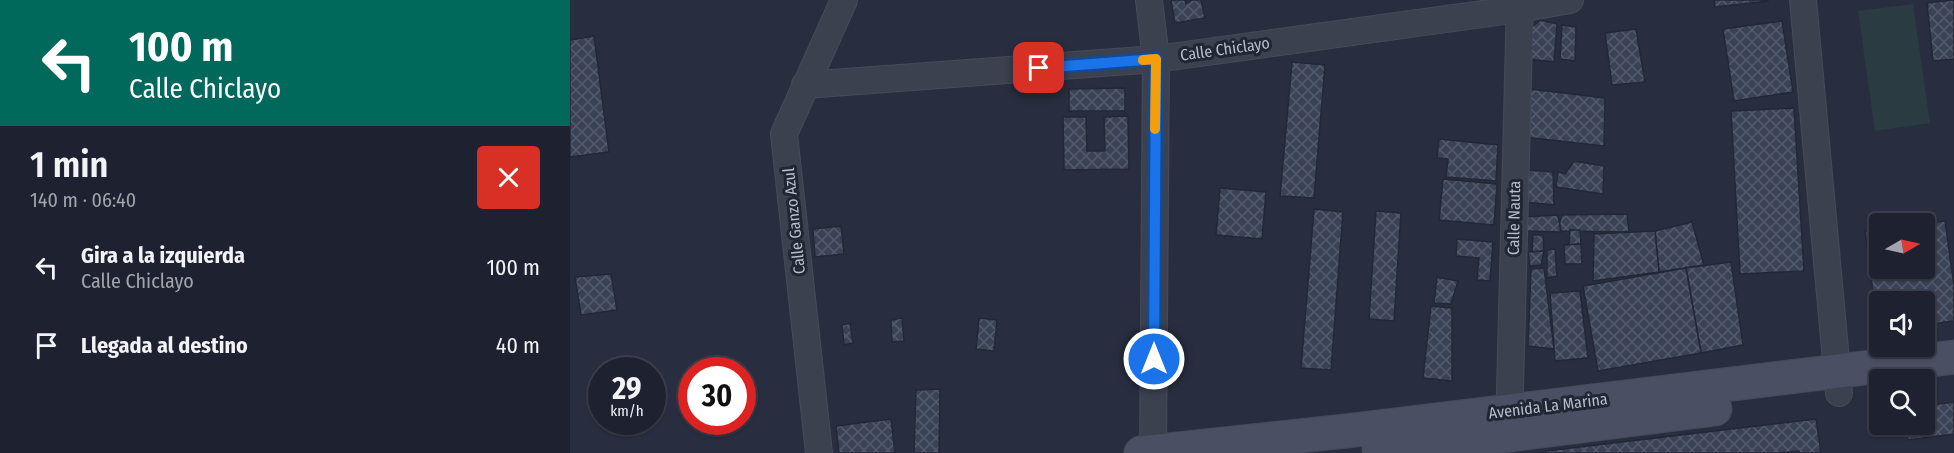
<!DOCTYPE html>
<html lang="es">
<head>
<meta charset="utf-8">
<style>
  :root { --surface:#1e2230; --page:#262a38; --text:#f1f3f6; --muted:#a1a4ab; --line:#3c3f4c }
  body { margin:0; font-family:"Fira Sans Condensed",sans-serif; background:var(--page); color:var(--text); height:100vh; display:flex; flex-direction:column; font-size:22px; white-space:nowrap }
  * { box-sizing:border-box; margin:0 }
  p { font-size:20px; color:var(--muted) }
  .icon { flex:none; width:33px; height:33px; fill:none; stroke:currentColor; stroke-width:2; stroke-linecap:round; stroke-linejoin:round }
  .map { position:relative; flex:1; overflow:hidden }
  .side { display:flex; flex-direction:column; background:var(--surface); width:570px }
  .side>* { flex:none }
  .banner { background:#00695c; color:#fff; overflow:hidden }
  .needle { width:39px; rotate:81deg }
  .tools { position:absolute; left:1299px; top:213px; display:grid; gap:12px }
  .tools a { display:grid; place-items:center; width:66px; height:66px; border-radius:6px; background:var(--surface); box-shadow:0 2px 4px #0004,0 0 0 2px var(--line); font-size:30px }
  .speed { position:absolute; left:18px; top:357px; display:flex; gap:12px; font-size:30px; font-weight:700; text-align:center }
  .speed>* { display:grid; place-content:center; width:78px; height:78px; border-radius:50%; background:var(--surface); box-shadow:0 2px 4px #0004,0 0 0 2px var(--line); line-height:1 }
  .speed small { font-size:15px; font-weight:400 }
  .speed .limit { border:9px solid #d22; background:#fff; color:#111 }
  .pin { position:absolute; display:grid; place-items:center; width:51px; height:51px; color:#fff; margin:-26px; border-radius:12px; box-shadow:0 3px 9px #0006 }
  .me { position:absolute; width:66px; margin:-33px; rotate:0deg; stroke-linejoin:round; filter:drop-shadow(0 0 4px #0008) }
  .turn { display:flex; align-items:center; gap:21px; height:126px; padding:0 30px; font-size:27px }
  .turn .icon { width:78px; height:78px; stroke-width:2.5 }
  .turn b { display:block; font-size:42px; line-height:51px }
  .round { display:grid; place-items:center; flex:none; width:63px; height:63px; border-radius:6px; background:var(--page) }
  .summary { display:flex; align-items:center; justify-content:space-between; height:102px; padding:0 30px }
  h1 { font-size:36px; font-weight:600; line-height:45px }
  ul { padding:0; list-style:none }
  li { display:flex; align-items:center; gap:18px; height:78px; padding:0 30px }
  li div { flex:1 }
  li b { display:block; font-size:22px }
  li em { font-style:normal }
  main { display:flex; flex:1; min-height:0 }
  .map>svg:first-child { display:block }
  .pitch { fill:#2a3b41 }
  .building { fill:url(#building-cross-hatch); stroke:#232837; stroke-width:1.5 }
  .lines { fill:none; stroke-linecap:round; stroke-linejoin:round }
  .street-casing { stroke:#464a59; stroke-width:28 }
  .secondary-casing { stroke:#464a59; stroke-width:35 }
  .street { stroke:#3c4150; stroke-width:26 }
  .secondary { stroke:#4a4f63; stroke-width:33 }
  .route-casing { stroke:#114b97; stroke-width:15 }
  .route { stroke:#1a73e8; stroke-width:10 }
  .slow { stroke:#f59e0b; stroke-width:10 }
  .labels { text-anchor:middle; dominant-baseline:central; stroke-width:6; stroke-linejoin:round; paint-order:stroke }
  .street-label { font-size:16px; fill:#b9bdca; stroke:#212635 }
</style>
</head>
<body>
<main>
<section class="side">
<div class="banner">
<div class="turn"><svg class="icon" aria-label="left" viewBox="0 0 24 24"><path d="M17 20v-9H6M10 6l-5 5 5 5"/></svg><div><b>100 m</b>Calle Chiclayo</div></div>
</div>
<div class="summary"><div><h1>1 min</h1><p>140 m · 06:40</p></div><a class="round" style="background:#d93025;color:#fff"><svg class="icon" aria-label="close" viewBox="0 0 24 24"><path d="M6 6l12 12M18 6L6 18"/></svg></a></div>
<ul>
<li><svg class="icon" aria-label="left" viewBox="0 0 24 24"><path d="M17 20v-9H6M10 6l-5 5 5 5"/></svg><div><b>Gira a la izquierda</b><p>Calle Chiclayo</p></div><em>100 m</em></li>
<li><svg class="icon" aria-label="arrive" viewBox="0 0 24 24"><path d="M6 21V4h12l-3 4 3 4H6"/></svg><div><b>Llegada al destino</b></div><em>40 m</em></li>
</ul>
</section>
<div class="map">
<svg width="1384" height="453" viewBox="0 0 1384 453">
  <defs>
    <pattern id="building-cross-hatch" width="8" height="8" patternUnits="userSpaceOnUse" patternTransform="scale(1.5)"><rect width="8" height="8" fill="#3a4256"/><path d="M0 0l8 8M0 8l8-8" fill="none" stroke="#545b6d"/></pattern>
  </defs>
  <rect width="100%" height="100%" fill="#282e40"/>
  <polygon class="pitch" points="1343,4 1360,123 1305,131 1288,11"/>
  <g class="building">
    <polygon points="601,0 615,0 616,4 622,0 631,0 635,18 605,23"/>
    <polygon points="1144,0 1198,0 1198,1 1145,7"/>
    <polygon points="1384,0 1384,59 1363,61 1357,3"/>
    <polygon points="971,20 987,24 984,62 958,59 960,28"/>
    <polygon points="1212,21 1223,92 1164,101 1153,29"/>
    <polygon points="992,25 1006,27 1005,61 990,59"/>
    <polygon points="1066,29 1075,82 1042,85 1035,33"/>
    <polygon points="24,36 39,152 0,157 0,40"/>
    <polygon points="722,62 755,65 744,198 710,196"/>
    <polygon points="555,88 555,111 499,111 499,89"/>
    <polygon points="960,89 1035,98 1034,146 954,137"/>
    <polygon points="1224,108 1234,271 1170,274 1161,111"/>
    <polygon points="558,116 559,169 494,170 493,117 516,117 517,151 535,151 534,117"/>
    <polygon points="869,139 928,145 926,181 876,177 878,159 867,158"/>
    <polygon points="1004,161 1034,166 1033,194 986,187 988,172 995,174"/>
    <polygon points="957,170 983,172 984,205 955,202"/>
    <polygon points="873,179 927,184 924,225 869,220"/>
    <polygon points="650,188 696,192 692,239 646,235"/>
    <polygon points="744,209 773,212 761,370 731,368"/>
    <polygon points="806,211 831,213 824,321 799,319"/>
    <polygon points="1057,214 1059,232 987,231 992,215"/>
    <polygon points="988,215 991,232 951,231 953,217"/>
    <polygon points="1375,221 1384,286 1384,321 1354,325 1354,302 1310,302 1308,331 1295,231 1310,229 1310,268 1354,268 1354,224 1352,224"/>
    <polygon points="1122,222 1134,265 1089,272 1085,231"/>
    <polygon points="271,226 274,254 245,257 243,229"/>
    <polygon points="1000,230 1010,230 1011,244 999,245"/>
    <polygon points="1085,231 1089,272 1023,281 1024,234"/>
    <polygon points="963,235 973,235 974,251 962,252"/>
    <polygon points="887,239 923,242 920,281 907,280 909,258 886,256"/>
    <polygon points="1011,244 1012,264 995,264 994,245"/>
    <polygon points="985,249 987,276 977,278 977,250"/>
    <polygon points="974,251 971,265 960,266 958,252"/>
    <polygon points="1161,262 1173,345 1131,353 1116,268"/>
    <polygon points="974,268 984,349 958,346 961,269"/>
    <polygon points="1116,268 1131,353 1028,371 1013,286"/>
    <polygon points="41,274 47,310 11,315 5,277"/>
    <polygon points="867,277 888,281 881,304 864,303"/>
    <polygon points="1010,291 1018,358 985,361 980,293"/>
    <polygon points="861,306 882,308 882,381 853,378"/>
    <polygon points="332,318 334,341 322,342 321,320"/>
    <polygon points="409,318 427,320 424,351 406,349"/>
    <polygon points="280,323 283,343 274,345 272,325"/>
    <polygon points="370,389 369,453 344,453 346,390"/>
    <polygon points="1384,402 1384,434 1338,440 1336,424 1354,424 1354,406"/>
    <polygon points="321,419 325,453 269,453 266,426"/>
    <polygon points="1246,419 1251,453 1229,453 1229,451 1207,453 976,453 976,451"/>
  </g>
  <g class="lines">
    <g class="street-casing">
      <g id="street">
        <polyline points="579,0 586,59 583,453"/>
        <polyline points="1233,0 1269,393"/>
        <polyline points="235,85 586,59 949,9 1000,0"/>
        <polyline points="939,429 950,0"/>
        <polyline points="249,453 214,134 274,0"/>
      </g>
    </g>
    <g class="secondary-casing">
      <g id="secondary">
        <polyline points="809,449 939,435 1145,409"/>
        <polyline points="571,453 776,431 1384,357"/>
      </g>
    </g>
    <use href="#street" class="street"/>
    <use href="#secondary" class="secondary"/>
  </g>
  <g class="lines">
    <g class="route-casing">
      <polyline id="route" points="469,68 586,59 584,359"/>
    </g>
    <use href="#route" class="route"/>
    <polyline class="slow" points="573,60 586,59 585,129"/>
  </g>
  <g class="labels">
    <g class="street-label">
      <text transform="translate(655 49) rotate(-8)">Calle Chiclayo</text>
      <text transform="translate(944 218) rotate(-89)">Calle Nauta</text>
      <text transform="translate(224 221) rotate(-96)">Calle Ganzo Azul</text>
      <text transform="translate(978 406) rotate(-7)">Avenida La Marina</text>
    </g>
  </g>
</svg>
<div class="tools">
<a><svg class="needle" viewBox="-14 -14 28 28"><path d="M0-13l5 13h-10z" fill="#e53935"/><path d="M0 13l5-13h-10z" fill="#a1a4ab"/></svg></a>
<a><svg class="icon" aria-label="sound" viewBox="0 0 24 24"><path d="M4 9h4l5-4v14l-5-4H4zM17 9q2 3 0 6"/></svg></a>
<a><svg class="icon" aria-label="search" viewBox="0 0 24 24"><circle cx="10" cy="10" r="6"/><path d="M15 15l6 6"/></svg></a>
</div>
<div class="speed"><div>29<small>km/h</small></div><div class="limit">30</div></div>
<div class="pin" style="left:469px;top:68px;background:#d93025"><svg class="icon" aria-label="arrive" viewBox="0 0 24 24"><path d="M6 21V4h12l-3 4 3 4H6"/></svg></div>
<svg class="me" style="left:584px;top:359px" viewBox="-20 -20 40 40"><circle r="17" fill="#1a73e8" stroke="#fff" stroke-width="3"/><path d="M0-11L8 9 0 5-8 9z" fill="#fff"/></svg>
</div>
</main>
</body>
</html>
